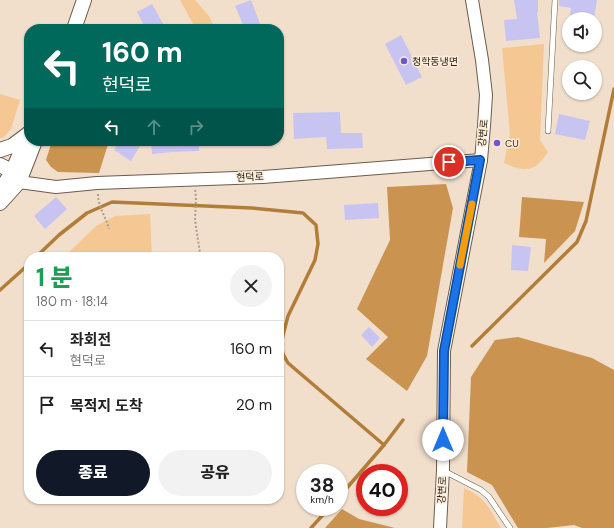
<!DOCTYPE html>
<html lang="ko">
<head>
<meta charset="utf-8">
<style>
  :root { --surface:#fff; --page:#f2f2f2; --text:#222; --muted:#767676; --line:#e0e0e0; --accent:#111827 }
  body { margin:0; font-family:"DM Sans","Noto Sans KR",sans-serif; background:var(--page); color:var(--text); height:100vh; display:flex; flex-direction:column; font-size:15px; white-space:nowrap }
  * { box-sizing:border-box; margin:0 }
  p { font-size:13px; color:var(--muted) }
  .icon { flex:none; width:22px; height:22px; fill:none; stroke:currentColor; stroke-width:2; stroke-linecap:round; stroke-linejoin:round }
  .map { position:relative; flex:1; overflow:hidden }
  .sheet { position:absolute; left:24px; top:252px; width:260px; height:252px; display:flex; flex-direction:column; background:var(--surface); border-radius:16px; box-shadow:0 1px 3px #0004 }
  .sheet>* { flex:none }
  .guide { position:absolute; left:24px; top:24px; width:260px; height:122px; border-radius:16px; box-shadow:0 1px 3px #0004; background:#00695c; color:#fff; overflow:hidden }
  .controls { position:absolute; left:562px; top:12px; display:grid; gap:8px }
  .controls a { display:grid; place-items:center; width:40px; height:40px; border-radius:50%; background:var(--surface); box-shadow:0 1px 3px #0004; font-size:20px }
  .speed { position:absolute; left:296px; top:464px; display:flex; gap:8px; font-size:20px; font-weight:700; text-align:center }
  .speed>* { display:grid; place-content:center; width:52px; height:52px; border-radius:50%; background:var(--surface); box-shadow:0 1px 3px #0004; line-height:1 }
  .speed small { font-size:10px; font-weight:400 }
  .speed .limit { border:6px solid #d22; background:#fff; color:#111 }
  .pin { position:absolute; display:grid; place-items:center; width:34px; height:34px; color:#fff; margin:-17px; border:2px solid #fff; border-radius:50%; box-shadow:0 1px 4px #0007 }
  .me { position:absolute; width:44px; margin:-22px; rotate:0deg; stroke-linejoin:round; filter:drop-shadow(0 0 3px #0008) }
  .turn { display:flex; align-items:center; gap:14px; height:84px; padding:0 12px; font-size:18px }
  .turn .icon { width:52px; height:52px; stroke-width:2.5 }
  .turn b { display:block; font-size:28px; line-height:34px }
  .lanes { display:flex; align-items:center; height:38px; padding:0 12px; background:#0003; justify-content:center; gap:20px; direction:ltr }
  .lanes .off { opacity:.35 }
  .round { display:grid; place-items:center; flex:none; width:42px; height:42px; border-radius:21px; background:var(--page) }
  .headline { display:flex; align-items:center; justify-content:space-between; height:68px; padding:0 12px }
  h1 { font-size:24px; font-weight:800; line-height:30px; color:#1e9e55 }
  .button { display:flex; gap:8px; margin-top:auto; padding:8px 12px }
  .button a { flex:1; height:46px; border-radius:24px; background:var(--accent); color:#fff; font-size:16px; font-weight:800; line-height:46px; text-align:center }
  .button a+a { background:var(--page); color:var(--text) }
  ul { padding:0; list-style:none }
  li { display:flex; align-items:center; gap:12px; height:56px; padding:0 12px; border-top:1px solid var(--line) }
  li div { flex:1 }
  li b { display:block; font-size:15px }
  li em { font-style:normal }
  .map>svg:first-child { display:block }
  .green { fill:#f5c793 }
  .forest { fill:#ca9350 }
  .lines { fill:none; stroke-linecap:round; stroke-linejoin:round }
  .stream { stroke:#b27d39; stroke-width:3.5 }
  .building { fill:#c7c4f2 }
  .service-casing { stroke:#6b5c4b; stroke-width:6 }
  .tertiary-casing { stroke:#6b5c4b; stroke-width:14 }
  .secondary-casing { stroke:#6b5c4b; stroke-width:16 }
  .path { stroke:#ab9d8e; stroke-width:2; stroke-dasharray:2 2; stroke-linecap:butt }
  .service { stroke:#fff; stroke-width:5 }
  .tertiary { stroke:#fff; stroke-width:12 }
  .secondary { stroke:#fff; stroke-width:14 }
  .route-casing { stroke:#114b97; stroke-width:10 }
  .route { stroke:#1a73e8; stroke-width:7 }
  .slow { stroke:#f59e0b; stroke-width:7 }
  .poi-dot { fill:#6e56cf; stroke:#ffedd9; stroke-width:1.5 }
  .labels { text-anchor:middle; dominant-baseline:central; stroke-width:3; stroke-linejoin:round; paint-order:stroke }
  .poi-label { font-size:10px; fill:#221c15; stroke:#ffedd9; text-anchor:start }
  .street-label { font-size:10px; fill:#221c15; stroke:#ffedd9 }
</style>
</head>
<body>
<div class="map">
<svg width="614" height="528" viewBox="0 0 614 528">
  <rect width="100%" height="100%" fill="#f1dfcc"/>
  <g class="green">
    <polygon points="180,0 195,0 209,16 215,29 196,29"/>
    <path d="M544,44l-4,96 8,12c-13,21 -24,20 -44,11l6,-29 -8,-86z"/>
    <polygon points="0,94 20,100 11,129 3,138 0,138"/>
    <polygon points="150,214 152,257 64,257 96,226 115,216"/>
    <path d="M464,488c24,11 24,20 37,40h-39z"/>
  </g>
  <g class="forest">
    <polygon points="52,141 109,141 99,173 58,172 51,167 46,160"/>
    <polygon points="446,184 453,208 427,356 407,391 366,359 388,337 357,309 390,240 387,187"/>
    <polygon points="522,197 584,202 575,231 544,263 546,239 519,237"/>
    <polygon points="518,337 592,358 614,370 614,528 582,528 574,525 547,528 518,528 492,485 467,472 471,377 495,340"/>
    <polygon points="342,509 359,519 395,528 325,528"/>
  </g>
  <g class="lines">
    <g class="stream">
      <polyline points="36,257 59,235 87,213 112,202 252,208 303,213 316,225 318,244 315,260 288,316 281,343 283,354 288,363 384,445"/>
      <polyline points="0,290 29,264"/>
      <polyline points="472,346 577,242 586,221 614,89"/>
      <polyline points="339,497 384,445 403,420"/>
      <polyline points="311,528 330,507"/>
    </g>
  </g>
  <g class="building">
    <polygon points="251,0 262,29 245,29 235,6"/>
    <polygon points="514,0 538,0 538,12 537,12 540,38 506,41 504,20 517,19"/>
    <polygon points="559,0 597,0 594,19 569,19 571,8 559,6"/>
    <polygon points="152,4 166,29 146,29 137,12"/>
    <polygon points="401,35 422,77 406,85 385,44"/>
    <polygon points="340,112 341,133 362,133 363,148 327,149 326,137 294,139 293,113"/>
    <polygon points="559,114 590,121 585,140 555,134"/>
    <polygon points="120,141 136,141 141,144 131,161 114,150"/>
    <polygon points="151,141 199,141 199,151 172,152 152,154"/>
    <polygon points="56,197 67,209 45,229 34,216"/>
    <polygon points="378,203 379,218 345,220 344,205"/>
    <polygon points="512,245 531,247 528,271 511,270"/>
    <polygon points="369,327 380,338 372,347 361,335"/>
  </g>
  <g class="lines">
    <g class="service-casing">
      <g id="service">
        <polyline points="548,131 555,0"/>
        <polyline points="444,471 481,490 489,497 510,528"/>
      </g>
    </g>
    <g class="tertiary-casing">
      <g id="tertiary">
        <polyline points="19,182 56,187 97,183 263,177 481,160"/>
        <polyline points="440,528 443,470 444,351 481,160 484,126 486,95 482,60 472,0"/>
      </g>
    </g>
    <g class="secondary-casing">
      <g id="secondary">
        <polyline points="74,29 84,0"/>
        <polyline points="0,150 12,146 28,134"/>
        <polyline points="0,165 21,176"/>
        <polyline points="0,191 12,172 29,133"/>
        <polyline points="0,203 19,182 35,141"/>
      </g>
    </g>
    <g class="path">
      <polyline points="195,190 196,197 195,220 200,253"/>
      <path d="M98,194c0,13 8,23 11,35"/>
    </g>
    <use href="#service" class="service"/>
    <use href="#tertiary" class="tertiary"/>
    <use href="#secondary" class="secondary"/>
  </g>
  <g class="lines">
    <g class="route-casing">
      <polyline id="route" points="443,440 444,351 480,160 449,162"/>
    </g>
    <use href="#route" class="route"/>
    <polyline class="slow" points="460,265 472,204"/>
  </g>
  <g class="poi-dot">
    <circle cx="404" cy="61" r="4"/>
    <circle cx="497" cy="143" r="4"/>
  </g>
  <g class="labels">
    <g class="poi-label">
      <text x="412" y="61">청학동냉면</text>
      <text x="505" y="143">CU</text>
    </g>
    <g class="street-label">
      <text transform="translate(483 133) rotate(-85)">강변로</text>
      <text transform="translate(250 177) rotate(-3)">현덕로</text>
      <text transform="translate(442 490) rotate(-87)">강변로</text>
    </g>
  </g>
</svg>
<div class="controls">
<a><svg class="icon" aria-label="sound" viewBox="0 0 24 24"><path d="M4 9h4l5-4v14l-5-4H4zM17 9q2 3 0 6"/></svg></a>
<a><svg class="icon" aria-label="search" viewBox="0 0 24 24"><circle cx="10" cy="10" r="6"/><path d="M15 15l6 6"/></svg></a>
</div>
<div class="speed"><div>38<small>km/h</small></div><div class="limit">40</div></div>
<div class="pin" style="left:449px;top:162px;background:#d93025"><svg class="icon" aria-label="arrive" viewBox="0 0 24 24"><path d="M6 21V4h12l-3 4 3 4H6"/></svg></div>
<svg class="me" style="left:443px;top:440px" viewBox="-20 -20 40 40"><circle r="19" fill="#fff"/><path d="M0-13L10 11 0 6-10 11z" fill="#1a73e8"/></svg>
<div class="guide">
<div class="turn"><svg class="icon" aria-label="left" viewBox="0 0 24 24"><path d="M17 20v-9H6M10 6l-5 5 5 5"/></svg><div><b>160 m</b>현덕로</div></div>
<div class="lanes"><svg class="icon" aria-label="left" viewBox="0 0 24 24"><path d="M17 20v-9H6M10 6l-5 5 5 5"/></svg><svg class="icon off" aria-label="ahead" viewBox="0 0 24 24"><path d="M12 20V5M6 11l6-6 6 6"/></svg><svg class="icon off" aria-label="right" viewBox="0 0 24 24"><path d="M7 20v-9h11M14 6l5 5-5 5"/></svg></div>
</div>
<section class="sheet">
<div class="headline"><div><h1>1 분</h1><p>180 m · 18:14</p></div><a class="round"><svg class="icon" aria-label="close" viewBox="0 0 24 24"><path d="M6 6l12 12M18 6L6 18"/></svg></a></div>
<ul>
<li><svg class="icon" aria-label="left" viewBox="0 0 24 24"><path d="M17 20v-9H6M10 6l-5 5 5 5"/></svg><div><b>좌회전</b><p>현덕로</p></div><em>160 m</em></li>
<li><svg class="icon" aria-label="arrive" viewBox="0 0 24 24"><path d="M6 21V4h12l-3 4 3 4H6"/></svg><div><b>목적지 도착</b></div><em>20 m</em></li>
</ul>
<div class="button"><a>종료</a><a>공유</a></div>
</section>
</div>
</body>
</html>
